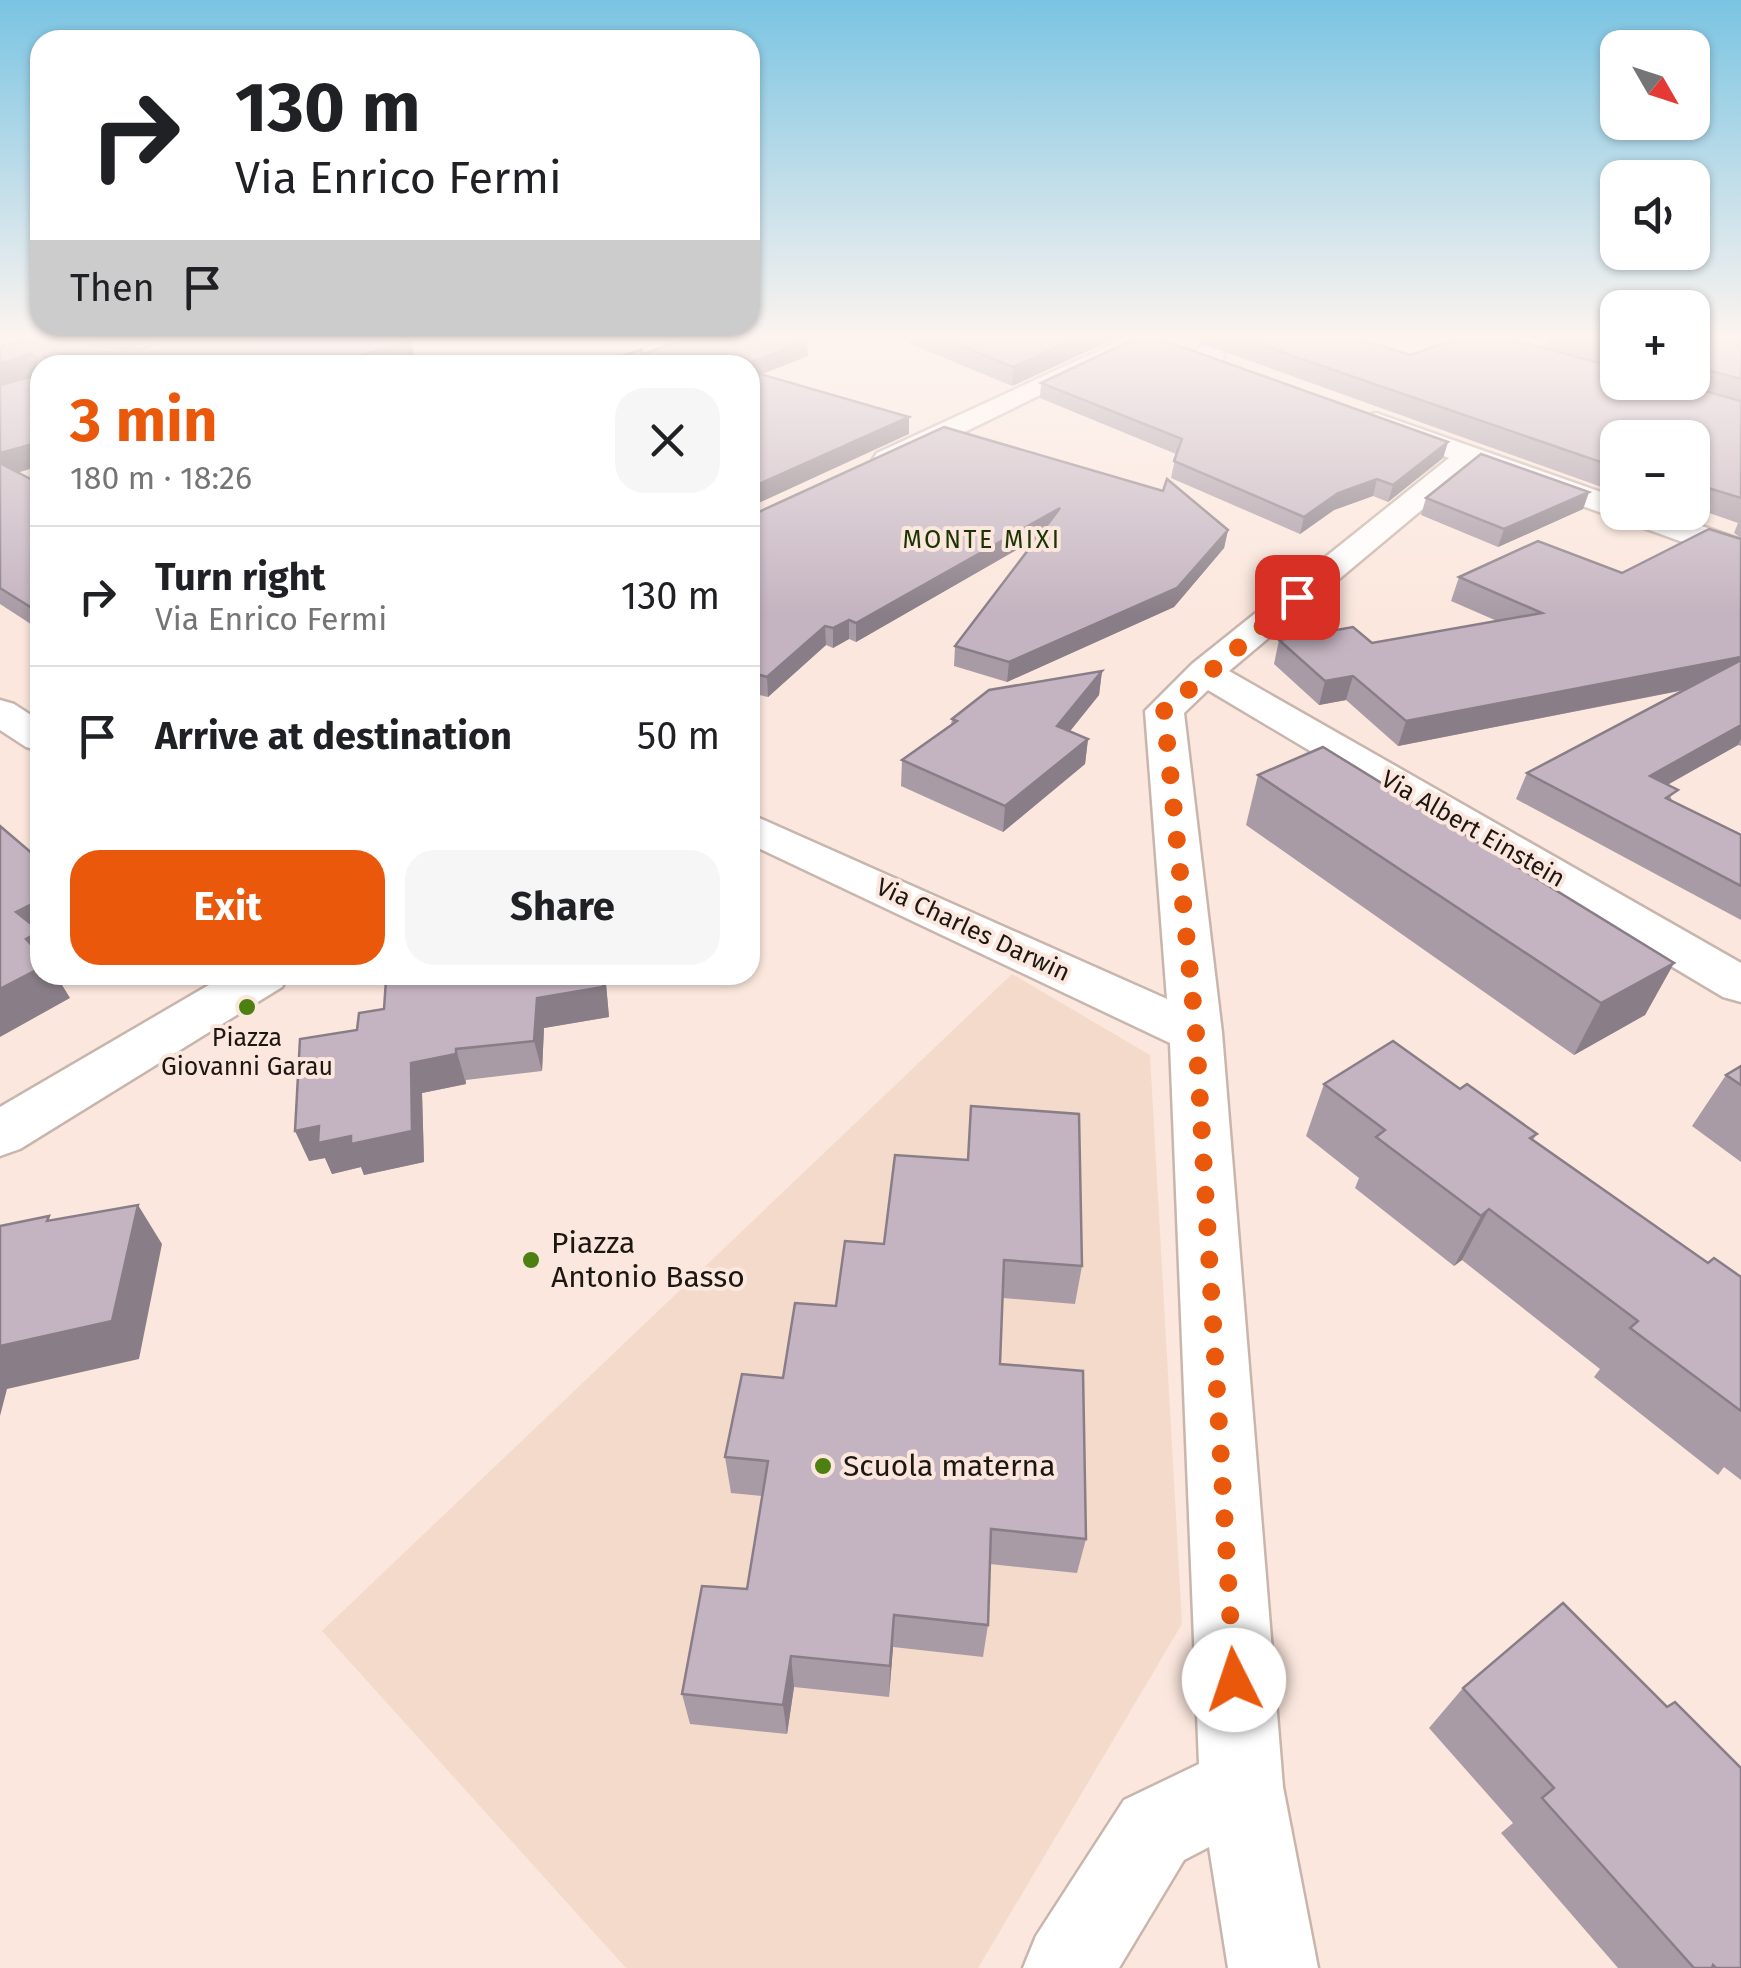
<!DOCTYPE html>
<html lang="en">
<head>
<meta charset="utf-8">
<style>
  :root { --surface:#fff; --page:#f6f6f6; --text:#202124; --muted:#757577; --line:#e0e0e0; --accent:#ea580c }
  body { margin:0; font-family:"Fira Sans",sans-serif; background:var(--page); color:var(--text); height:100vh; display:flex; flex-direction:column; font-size:38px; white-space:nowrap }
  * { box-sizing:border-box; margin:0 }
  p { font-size:32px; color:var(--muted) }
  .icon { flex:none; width:55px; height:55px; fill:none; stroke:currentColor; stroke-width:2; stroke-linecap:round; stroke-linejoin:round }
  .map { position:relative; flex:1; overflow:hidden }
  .details { position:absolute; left:30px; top:355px; width:730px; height:630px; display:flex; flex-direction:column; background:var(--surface); border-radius:30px; box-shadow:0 2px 8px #0004 }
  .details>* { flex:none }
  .hud { position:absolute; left:30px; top:30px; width:730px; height:305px; border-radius:30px; box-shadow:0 2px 8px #0004; background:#fff; color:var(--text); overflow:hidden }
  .needle { width:65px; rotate:129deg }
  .fabs { position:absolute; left:1600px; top:30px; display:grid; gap:20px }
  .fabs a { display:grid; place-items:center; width:110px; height:110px; border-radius:20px; background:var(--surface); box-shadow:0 2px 8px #0004; font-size:50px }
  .pin { position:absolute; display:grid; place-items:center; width:85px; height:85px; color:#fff; margin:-42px; border-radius:20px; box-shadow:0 5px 15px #0006 }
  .me { position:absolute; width:110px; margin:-55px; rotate:356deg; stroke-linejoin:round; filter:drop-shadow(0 0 8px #0008) }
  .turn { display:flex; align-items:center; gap:35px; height:210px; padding:0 40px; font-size:45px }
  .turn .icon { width:130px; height:130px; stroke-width:2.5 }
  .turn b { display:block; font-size:70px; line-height:85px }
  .then { display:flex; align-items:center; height:95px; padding:0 40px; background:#0003; gap:20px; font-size:38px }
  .round { display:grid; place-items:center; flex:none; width:105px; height:105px; border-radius:30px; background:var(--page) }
  .headline { display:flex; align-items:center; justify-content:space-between; height:170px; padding:0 40px }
  h1 { font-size:60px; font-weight:700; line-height:75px; color:var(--accent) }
  .button { display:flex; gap:20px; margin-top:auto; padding:20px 40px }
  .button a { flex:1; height:115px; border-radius:30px; background:var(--accent); color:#fff; font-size:40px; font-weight:700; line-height:115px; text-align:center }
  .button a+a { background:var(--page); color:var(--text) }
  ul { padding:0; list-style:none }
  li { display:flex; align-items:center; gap:30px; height:140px; padding:0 40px; border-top:2px solid var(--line) }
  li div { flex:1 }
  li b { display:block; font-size:38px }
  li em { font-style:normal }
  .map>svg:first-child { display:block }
  .built { fill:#f4dacb }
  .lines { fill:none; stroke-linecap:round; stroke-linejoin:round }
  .street-casing { stroke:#c8b6ac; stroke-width:5 }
  .secondary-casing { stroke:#c8b6ac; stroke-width:5 }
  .street { fill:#fff; fill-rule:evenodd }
  .secondary { fill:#fff; fill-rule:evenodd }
  .wall { fill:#a99ba6 }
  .shaded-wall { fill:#897e87 }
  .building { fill:#c4b4c1; stroke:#897e87; stroke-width:2.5 }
  .route { stroke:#ea580c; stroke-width:18; stroke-dasharray:0 32.4 }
  .poi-dot { fill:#4e8011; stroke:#fbe7dd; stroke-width:4 }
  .labels { text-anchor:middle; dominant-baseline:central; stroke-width:8; stroke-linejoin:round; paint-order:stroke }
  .far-quarter-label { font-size:25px; letter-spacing:2.5px; fill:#1c3402; stroke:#fbe7dd }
  .street-label { font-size:25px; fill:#1d1713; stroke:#fbe7dd }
  .poi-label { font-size:25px; fill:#1d1713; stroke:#fbe7dd }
  .near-poi-label { font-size:30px; fill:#1d1713; stroke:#fbe7dd; text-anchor:start }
</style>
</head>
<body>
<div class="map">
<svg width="1741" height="1968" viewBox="0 0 1741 1968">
  <rect width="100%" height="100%" fill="#fbe7dd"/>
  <polygon class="built" points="1012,974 1150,1055 1182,1624 978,1968 626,1968 322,1631"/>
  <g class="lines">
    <g class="street-casing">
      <g id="street">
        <polygon points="1126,338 1157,338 897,465 877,465 873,459 877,453"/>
        <polygon points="1469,448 1479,450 1483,456 1479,462 1229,671 1741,963 1741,1002 1723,997 1208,690 1184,713 1222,1033 1283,1787 1318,1968 1228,1968 1209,1847 1184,1860 1119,1968 1023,1968 1036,1936 1124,1800 1199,1764 1170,1043 750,844 750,814 1167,999 1145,711 1192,664 1459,450"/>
        <polygon points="0,700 14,704 40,721 40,751 26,747 0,730"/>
        <polygon points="226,975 289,975 282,987 20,1149 0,1156 0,1107"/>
      </g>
    </g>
    <g class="secondary-casing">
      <g id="secondary">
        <polygon points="1210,338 1241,338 1224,353 1221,367 1203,367 1197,351"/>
        <path d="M1505,338h48c-11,12 -37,12 -48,0z"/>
        <polygon points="1376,413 1618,498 1618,512 1663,512 1741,540 1741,563 1366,428 1361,422 1366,416"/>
      </g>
    </g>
    <use href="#street" class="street"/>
    <use href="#secondary" class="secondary"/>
  </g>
  <g class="wall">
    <polygon points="31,338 166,338 129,349 415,359 397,365 40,365 18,473 40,484 40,630 0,604 0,346"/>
    <polygon points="896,338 1116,338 1012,386"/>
    <polygon points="1186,338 1358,338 1410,355 1731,398 1676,382 1692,382 1692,338 1741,338 1741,538 1734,533 1738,523 1692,507 1692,438 1618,438 1618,493"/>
    <polygon points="1550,338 1618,338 1618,367 1547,347"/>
    <polygon points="1041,383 1448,442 1443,458 1388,502 1373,496 1334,510 1300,534 1171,478 1176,454 1040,398"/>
    <polygon points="1589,492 1583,509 1498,547 1421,515 1426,498"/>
    <polygon points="750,516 1228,530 1224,548 1174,607 1007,682 954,666 955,646 1037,538 856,642 849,639 833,648 826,645 768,697 750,693"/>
    <polygon points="1741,539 1741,746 1738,745 1667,785 1672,801 1741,835 1741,920 1516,799 1527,773 1685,690 1398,746 1346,700 1319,705 1274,664 1279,640 1372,643 1497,621 1451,601 1459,577 1622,573"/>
    <polygon points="1102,671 1099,695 1070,731 1088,739 1085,764 1003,832 901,786 902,760 951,725 952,719"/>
    <polygon points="1258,775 1674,963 1645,1015 1574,1055 1246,825"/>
    <polygon points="421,975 657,975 657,976 606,984 609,1017 544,1028 542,1071 466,1080 466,1084 422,1093 424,1162 364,1175 361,1167 332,1174 325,1158 309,1161 357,1030 384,1009"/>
    <polygon points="1741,1066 1741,1162 1692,1126 1726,1075"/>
    <polygon points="1324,1084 1460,1089 1537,1134 1533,1140 1708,1263 1741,1277 1741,1480 1724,1467 1718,1475 1594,1377 1600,1369 1462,1260 1454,1266 1355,1188 1359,1178 1306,1136"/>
    <polygon points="845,1241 1082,1266 1075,1304 1003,1298 1000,1364 1086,1539 1077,1573 990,1564 988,1625 983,1657 893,1647 889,1697 794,1687 787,1734 690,1724 682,1694 747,1589 762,1496 731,1493 725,1457 836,1306"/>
    <polygon points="1463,1688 1741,1968 1618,1968 1501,1833 1513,1823 1429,1728"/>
  </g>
  <g class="shaded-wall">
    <polygon points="96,338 166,338 104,355 91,346"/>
    <polygon points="1077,338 1116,338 1012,386 1013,367"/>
    <polygon points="411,340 415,359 397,365 328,365"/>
    <polygon points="807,341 808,356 750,379 750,365 743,365"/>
    <polygon points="31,354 39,373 0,386 0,363"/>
    <polygon points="909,417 909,434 750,507 750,488"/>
    <polygon points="40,442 40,466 0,478 0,453"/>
    <polygon points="1448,442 1443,458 1388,502 1393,485"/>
    <polygon points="1377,479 1373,496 1334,510 1300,534 1304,517 1338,493"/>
    <polygon points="1589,492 1583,509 1498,547 1504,529"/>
    <polygon points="1060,508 1058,526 856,642 856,623"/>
    <polygon points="1228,530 1224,548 1174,607 1007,682 1009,662"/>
    <polygon points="849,620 849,639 833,648 833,628"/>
    <polygon points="825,626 826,645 768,697 767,677"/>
    <polygon points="1741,657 1741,675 1739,679 1398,746 1406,721"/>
    <polygon points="1102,671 1099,695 1054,751 1057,726"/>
    <polygon points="1353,676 1346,700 1319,705 1325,681"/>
    <polygon points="1741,725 1741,739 1738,745 1637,802 1650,776"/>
    <polygon points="1088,739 1085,764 1003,832 1005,806"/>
    <polygon points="40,900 40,964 26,939 16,912"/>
    <polygon points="1674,963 1645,1015 1574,1055 1601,1003"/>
    <polygon points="40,968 40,975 56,975 70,998 0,1037 0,989"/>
    <polygon points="602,975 657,976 606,984 609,1017 544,1028 542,1071 534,1041 537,998"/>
    <polygon points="456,1049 466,1084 422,1093 424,1162 364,1175 361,1167 332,1174 325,1158 309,1161 295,1131 319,1126 351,1136 411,1063"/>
    <polygon points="138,1205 162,1244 139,1359 7,1389 0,1416 0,1346"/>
    <polygon points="1489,1209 1462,1260 1454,1266 1481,1216"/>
    <polygon points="894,1615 893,1647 889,1697 890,1666"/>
    <polygon points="791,1656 794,1687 787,1734 783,1705"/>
  </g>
  <g class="building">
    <polygon points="31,338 96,338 91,346 139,349 178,338 406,338 411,340 328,365 40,365 40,442 0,453 0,385 35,376 36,357 31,354 0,363 0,346"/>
    <polygon points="688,338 799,338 807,341 743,365 597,365 642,349 641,355"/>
    <polygon points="942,338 1077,338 1013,367"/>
    <polygon points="1136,338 1157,338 1448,442 1393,485 1377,479 1338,493 1304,517 1174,461 1182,439 1041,383"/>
    <polygon points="1241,338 1358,338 1410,355 1459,338 1508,338 1618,368 1618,382 1672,382 1741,401 1741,498 1692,483 1692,438 1618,438 1618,468"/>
    <polygon points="1589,338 1618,338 1618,346"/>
    <polygon points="1692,338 1741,338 1741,379 1692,366"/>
    <polygon points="750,371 909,417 750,488"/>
    <polygon points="944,427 1163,491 1167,479 1228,530 1177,588 1009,662 955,646 1060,508 856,623 849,620 833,628 825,626 767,677 750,672 750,516"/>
    <polygon points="1481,454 1589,492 1504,529 1426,498"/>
    <polygon points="0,463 40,484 40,613 0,588"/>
    <polygon points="1709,529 1741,539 1741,657 1406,721 1353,676 1325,681 1279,640 1353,627 1372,643 1542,613 1459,577 1538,541 1622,573"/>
    <polygon points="1741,660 1741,725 1650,776 1678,790 1666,798 1741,835 1741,886 1527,773"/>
    <polygon points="1102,671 1057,726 1088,739 1005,806 902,760 957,721 952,719 989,690"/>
    <polygon points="1323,747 1674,963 1601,1003 1258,775"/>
    <polygon points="0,826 40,860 40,900 16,912 40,931 26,939 40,954 40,968 0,989"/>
    <polygon points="421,975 602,975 603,987 537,998 534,1041 456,1049 456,1054 411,1063 412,1131 351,1144 351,1136 318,1143 319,1126 295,1131 300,1039 357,1030 359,1013 384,1009 386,980"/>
    <polygon points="1393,1041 1460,1089 1467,1084 1537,1134 1530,1138 1708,1263 1714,1258 1741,1277 1741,1411 1630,1328 1638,1321 1489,1209 1481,1216 1376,1137 1385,1130 1324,1084"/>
    <polygon points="1741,1066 1741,1085 1726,1075"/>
    <polygon points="971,1106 1079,1114 1082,1266 1004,1260 1000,1364 1083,1371 1086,1539 991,1529 988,1625 894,1615 890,1666 791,1656 783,1705 682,1694 702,1586 747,1589 768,1461 725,1457 742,1374 783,1378 795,1303 836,1306 845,1241 884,1244 895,1155 968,1160"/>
    <polygon points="138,1205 112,1321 0,1346 0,1226 49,1216 47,1221"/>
    <polygon points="1563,1603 1667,1707 1675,1702 1741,1768 1741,1968 1716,1968 1713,1965 1712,1968 1694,1968 1542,1798 1554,1788 1463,1688"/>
  </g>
  <linearGradient id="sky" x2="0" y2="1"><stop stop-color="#7ac4e2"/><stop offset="0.55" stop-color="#fdf4f0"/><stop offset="1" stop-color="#fdf4f0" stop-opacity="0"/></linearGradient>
  <rect width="1741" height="614" fill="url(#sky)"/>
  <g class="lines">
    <polyline class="route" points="1234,1680 1196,1033 1164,711 1297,597"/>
  </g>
  <g class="poi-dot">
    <circle cx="247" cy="1007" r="10"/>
    <circle cx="531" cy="1260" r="10"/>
    <circle cx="823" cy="1466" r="10"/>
  </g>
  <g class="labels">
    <g class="far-quarter-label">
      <text x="982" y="540">MONTE MIXI</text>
    </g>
    <g class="street-label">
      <text transform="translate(1473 829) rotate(30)">Via Albert Einstein</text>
      <text transform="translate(973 930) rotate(25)">Via Charles Darwin</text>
    </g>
    <g class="poi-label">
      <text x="247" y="1038">Piazza<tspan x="247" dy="29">Giovanni Garau</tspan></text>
    </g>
    <g class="near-poi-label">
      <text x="551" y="1243">Piazza<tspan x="551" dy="34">Antonio Basso</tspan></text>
      <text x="843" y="1466">Scuola materna</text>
    </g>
  </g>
</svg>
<div class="fabs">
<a><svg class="needle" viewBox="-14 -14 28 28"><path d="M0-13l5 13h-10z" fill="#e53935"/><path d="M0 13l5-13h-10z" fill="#757577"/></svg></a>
<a><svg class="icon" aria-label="sound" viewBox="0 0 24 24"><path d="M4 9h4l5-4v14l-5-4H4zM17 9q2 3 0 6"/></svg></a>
<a>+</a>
<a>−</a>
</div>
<div class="pin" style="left:1297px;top:597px;background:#d93025"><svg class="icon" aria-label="arrive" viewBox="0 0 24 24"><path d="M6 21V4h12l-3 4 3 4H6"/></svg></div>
<svg class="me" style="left:1234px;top:1680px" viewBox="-20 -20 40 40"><circle r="19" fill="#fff"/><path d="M0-13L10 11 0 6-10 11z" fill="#ea580c"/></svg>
<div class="hud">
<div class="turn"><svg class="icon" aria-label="right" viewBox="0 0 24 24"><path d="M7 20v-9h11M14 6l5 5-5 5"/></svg><div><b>130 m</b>Via Enrico Fermi</div></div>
<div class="then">Then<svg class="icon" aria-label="arrive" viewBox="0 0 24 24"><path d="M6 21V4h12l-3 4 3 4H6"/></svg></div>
</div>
<section class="details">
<div class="headline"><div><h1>3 min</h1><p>180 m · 18:26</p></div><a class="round"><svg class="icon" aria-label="close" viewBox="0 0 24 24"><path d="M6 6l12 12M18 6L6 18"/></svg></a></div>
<ul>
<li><svg class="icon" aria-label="right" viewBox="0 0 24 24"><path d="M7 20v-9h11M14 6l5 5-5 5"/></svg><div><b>Turn right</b><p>Via Enrico Fermi</p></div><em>130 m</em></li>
<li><svg class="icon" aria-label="arrive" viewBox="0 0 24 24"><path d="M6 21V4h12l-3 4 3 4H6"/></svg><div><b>Arrive at destination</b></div><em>50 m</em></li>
</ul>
<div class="button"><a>Exit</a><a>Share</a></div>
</section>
</div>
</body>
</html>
